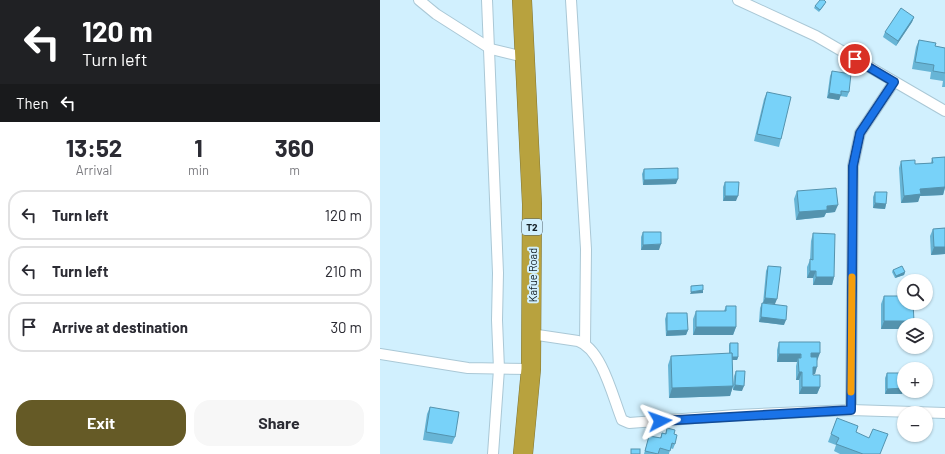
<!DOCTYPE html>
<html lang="en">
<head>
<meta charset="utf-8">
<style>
  :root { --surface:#fff; --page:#f7f7f7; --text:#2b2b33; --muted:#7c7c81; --line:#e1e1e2; --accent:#655a26 }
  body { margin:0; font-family:Barlow,sans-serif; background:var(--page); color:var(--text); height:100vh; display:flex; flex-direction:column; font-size:15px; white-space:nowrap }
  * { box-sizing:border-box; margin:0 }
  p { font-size:13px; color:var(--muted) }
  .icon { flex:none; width:22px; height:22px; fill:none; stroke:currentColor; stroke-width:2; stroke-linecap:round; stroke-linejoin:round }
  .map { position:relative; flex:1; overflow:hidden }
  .side { display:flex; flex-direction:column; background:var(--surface); width:380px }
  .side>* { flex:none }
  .banner { background:#202124; color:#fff; overflow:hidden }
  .buttons { position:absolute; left:517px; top:274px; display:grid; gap:8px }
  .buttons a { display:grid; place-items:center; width:36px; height:36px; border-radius:50%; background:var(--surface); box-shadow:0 1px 3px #0004; font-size:20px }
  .pin { position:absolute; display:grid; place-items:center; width:34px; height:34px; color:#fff; margin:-17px; border:2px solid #fff; border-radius:50%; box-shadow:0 1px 4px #0007 }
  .me { position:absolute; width:44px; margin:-22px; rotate:86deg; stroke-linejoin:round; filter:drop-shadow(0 0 3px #0008) }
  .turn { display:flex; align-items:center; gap:14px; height:84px; padding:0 16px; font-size:18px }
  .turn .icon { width:52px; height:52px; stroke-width:2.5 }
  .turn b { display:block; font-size:28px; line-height:34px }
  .then { display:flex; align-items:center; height:38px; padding:0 16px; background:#0003; gap:8px; font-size:15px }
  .eta { display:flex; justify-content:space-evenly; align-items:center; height:68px; text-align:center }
  .eta b { font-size:24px; font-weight:700; line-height:28px }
  .cta { display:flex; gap:8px; margin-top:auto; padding:8px 16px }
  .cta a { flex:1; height:46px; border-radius:16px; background:var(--accent); color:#fff; font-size:16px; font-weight:700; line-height:46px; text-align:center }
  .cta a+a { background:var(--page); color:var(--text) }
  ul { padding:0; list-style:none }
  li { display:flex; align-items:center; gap:12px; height:50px; margin:0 8px 6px; padding:0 8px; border:2px solid var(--line); border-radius:16px }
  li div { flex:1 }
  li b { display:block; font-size:15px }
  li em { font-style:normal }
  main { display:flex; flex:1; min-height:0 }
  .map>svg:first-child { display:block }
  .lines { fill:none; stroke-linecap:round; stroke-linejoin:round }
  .street-casing { stroke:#aac8d6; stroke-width:12 }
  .highway-casing { stroke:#7f7536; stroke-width:20 }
  .street { stroke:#fff; stroke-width:10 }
  .highway { stroke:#b8a23e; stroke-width:19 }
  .wall { fill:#67b5d6 }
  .shaded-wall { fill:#5493ae }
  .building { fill:#78d2f9; stroke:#5493ae }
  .route-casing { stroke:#114b97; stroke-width:10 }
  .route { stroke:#1a73e8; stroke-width:7 }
  .slow { stroke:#f59e0b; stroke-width:7 }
  .labels { text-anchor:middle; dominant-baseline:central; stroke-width:4; stroke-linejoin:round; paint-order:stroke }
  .shield { fill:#d1f0fe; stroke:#4e5f68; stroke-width:1 }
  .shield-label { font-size:10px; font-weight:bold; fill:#162127 }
  .street-label { font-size:11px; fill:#162127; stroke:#d1f0fe }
</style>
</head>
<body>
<main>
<section class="side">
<div class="banner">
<div class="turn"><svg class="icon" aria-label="left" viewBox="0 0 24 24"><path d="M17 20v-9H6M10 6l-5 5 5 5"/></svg><div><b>120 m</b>Turn left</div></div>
<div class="then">Then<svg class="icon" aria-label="left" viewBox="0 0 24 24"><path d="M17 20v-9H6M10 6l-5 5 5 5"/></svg></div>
</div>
<div class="eta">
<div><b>13:52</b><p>Arrival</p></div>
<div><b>1</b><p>min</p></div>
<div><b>360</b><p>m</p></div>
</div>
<ul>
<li><svg class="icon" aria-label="left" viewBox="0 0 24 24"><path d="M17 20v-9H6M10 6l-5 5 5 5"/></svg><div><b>Turn left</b></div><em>120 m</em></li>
<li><svg class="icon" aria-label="left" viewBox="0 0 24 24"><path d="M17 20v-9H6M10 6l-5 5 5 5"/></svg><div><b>Turn left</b></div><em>210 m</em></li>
<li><svg class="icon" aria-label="arrive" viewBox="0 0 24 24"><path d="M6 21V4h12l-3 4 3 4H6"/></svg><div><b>Arrive at destination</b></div><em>30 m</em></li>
</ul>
<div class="cta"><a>Exit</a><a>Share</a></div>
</section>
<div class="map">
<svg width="565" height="454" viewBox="0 0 565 454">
  <rect width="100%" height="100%" fill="#d1f0fe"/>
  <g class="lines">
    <g class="street-casing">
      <g id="street">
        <polyline points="39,0 56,14 111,49 144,57"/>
        <polyline points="107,0 118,273 117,320 119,369 113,454"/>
        <polyline points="191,0 206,249 205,344"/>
        <polyline points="358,0 436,36 565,111"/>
        <path d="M151,334l47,7c24,8 35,57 44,79l7,3 107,-8 115,-5 94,3"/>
        <polyline points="0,354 88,368 151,369"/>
        <polyline points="471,410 473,166 480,133 514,82"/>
      </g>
    </g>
    <g class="highway-casing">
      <polyline id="highway" points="142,0 152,204 151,369 143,454"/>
    </g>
    <use href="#street" class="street"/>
    <use href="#highway" class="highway"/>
  </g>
  <g class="wall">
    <polygon points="445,4 439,12 434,8 435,6"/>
    <polygon points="534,17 532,22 516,46 503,37 505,32"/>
    <polygon points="539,40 555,46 565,48 565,87 562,87 563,81 550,79 551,72 532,69 536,47"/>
    <polygon points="452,71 469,92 467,97 460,96 459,100 447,98 450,76"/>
    <polygon points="387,92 401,139 399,147 374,141 384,99"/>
    <polygon points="565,157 565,188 563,195 540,196 538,202 521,203 519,168 521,161 535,164 551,163 552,158"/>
    <polygon points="264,169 296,184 263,185 262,174"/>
    <polygon points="345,182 356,201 343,201 343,187"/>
    <polygon points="417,191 455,212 446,213 444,217 416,220 414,199"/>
    <polygon points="495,192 506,204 505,209 493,208 493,197"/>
    <polygon points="565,228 565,254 551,255 550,236 553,229"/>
    <polygon points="263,232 279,250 261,250 261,237"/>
    <polygon points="433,233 454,277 452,285 433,285 433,278 427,278 427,267 430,260 431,241"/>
    <polygon points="388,266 395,304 383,303 386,271"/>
    <polygon points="513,270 525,272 524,275 515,278 512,272"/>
    <polygon points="504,296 524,325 524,329 501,329 501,304"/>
    <polygon points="382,303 404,325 379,322 380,308"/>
    <polygon points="346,306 356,327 353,335 313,335 313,319 316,311 344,311"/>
    <polygon points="287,313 308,330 306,335 286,336 285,319"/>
    <polygon points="399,342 437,361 435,374 433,374 440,387 437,394 419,394 419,380 416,380 416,366 417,362 397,362 397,350"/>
    <polygon points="350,343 358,357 357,360 352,360 353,385 354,376 356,371 362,391 353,390 353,386 350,396 289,398 288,365 291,356 349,354 349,345"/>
    <polygon points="507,373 524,373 524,389 522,394 505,394 505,378"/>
    <polygon points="50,407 75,437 72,444 43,440 47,414"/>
    <polygon points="457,418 476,432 500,454 460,454 454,451 456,445 448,442"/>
    <polygon points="287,428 294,434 295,444 293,449 290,448 289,454 264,454 269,436 280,438 282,433 285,434"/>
  </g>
  <g class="shaded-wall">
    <polygon points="534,17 532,22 516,46 518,41"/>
    <polygon points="449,93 461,95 459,100 447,98"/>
    <polygon points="298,179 296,184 263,185 264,180"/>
    <polygon points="565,187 563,195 540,196 538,202 521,203 524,196 540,189"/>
    <polygon points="345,196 358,196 356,201 343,201"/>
    <polygon points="495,203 506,204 505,209 493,208"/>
    <polygon points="458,205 455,212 446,213 444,217 416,220 419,212 447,206"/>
    <polygon points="281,244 279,250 261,250 263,245"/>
    <polygon points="554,247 565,247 565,254 551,255"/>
    <polygon points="430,271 436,271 433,278 427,278"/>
    <polygon points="525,272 524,275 515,278 516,276"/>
    <polygon points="436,277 454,277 452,285 433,285"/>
    <polygon points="323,290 323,293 310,294 311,292"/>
    <polygon points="385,298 397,299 395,304 383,303"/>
    <polygon points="381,317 406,320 404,325 379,322"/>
    <polygon points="504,321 534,321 532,325 524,325 524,329 501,329"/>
    <polygon points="316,327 356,327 353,335 313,335"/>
    <polygon points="308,330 306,335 286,336 287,331"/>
    <polygon points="431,353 440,353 437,361 429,361"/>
    <polygon points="399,354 421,354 419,362 418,358 417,362 397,362"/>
    <polygon points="350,357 358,357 357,360 349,360"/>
    <polygon points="433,367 437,367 435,374 431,374"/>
    <polygon points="419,372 422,372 419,380 416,380"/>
    <polygon points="355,385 364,386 362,391 353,390"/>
    <polygon points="353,386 350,396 289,398 292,388"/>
    <polygon points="422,387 440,387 437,394 419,394"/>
    <polygon points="524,388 522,394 505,394 507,389"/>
  </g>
  <g class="building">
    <polygon points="440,0 444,0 446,2 440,10 435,6"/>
    <polygon points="521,8 534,17 518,41 505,32"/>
    <polygon points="539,40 556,43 555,46 565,48 565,73 553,71 554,65 535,62"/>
    <polygon points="452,71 471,74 469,92 461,91 461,95 449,93"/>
    <polygon points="387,92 411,97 401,139 377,134"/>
    <polygon points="565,157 565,187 540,189 541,194 524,196 521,161 535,160 535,164 553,163 552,158"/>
    <polygon points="298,168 298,179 264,180 264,169"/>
    <polygon points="345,182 359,182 358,196 345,196"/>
    <polygon points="456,188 458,205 447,206 447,210 419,212 417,191"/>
    <polygon points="495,192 507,192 506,204 495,203"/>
    <polygon points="565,228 565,247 554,247 553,229"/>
    <polygon points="263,232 281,232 281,244 263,245"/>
    <polygon points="433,233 455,234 454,277 436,277 436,271 430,271 430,259 433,260"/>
    <polygon points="388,266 401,267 397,299 385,298"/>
    <polygon points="522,266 525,272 516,276 513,270"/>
    <polygon points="323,285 323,290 311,292 311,286"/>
    <polygon points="504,296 524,296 524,303 533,303 534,321 504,321"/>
    <polygon points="382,303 407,306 406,320 381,317"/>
    <polygon points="346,306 356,306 356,327 316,327 316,311 346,311"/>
    <polygon points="287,313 307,313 308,330 287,331"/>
    <polygon points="399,342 440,342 440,353 431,353 431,357 437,357 437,367 433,367 433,375 440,375 440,387 422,387 422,372 419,372 418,358 421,358 421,354 399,354"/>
    <polygon points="350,343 358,343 358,357 352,357 352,353 350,354"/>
    <polygon points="352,353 353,386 292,388 291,356"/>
    <polygon points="356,371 365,371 364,386 355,385"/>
    <polygon points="507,373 524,373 524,388 507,389"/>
    <polygon points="50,407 79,412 75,437 46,432"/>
    <polygon points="457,418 478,426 476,432 489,438 493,429 508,434 500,454 483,454 456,444 459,438 451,434"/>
    <polygon points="287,428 295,430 294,434 297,435 295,444 292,443 290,451 280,448 278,454 265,451 269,436 281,438 282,433 286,434"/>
    <rect x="251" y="449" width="9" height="5"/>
  </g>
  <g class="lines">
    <g class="route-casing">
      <polyline id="route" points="280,421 471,410 473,166 480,133 514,82 475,59"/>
    </g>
    <use href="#route" class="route"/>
    <polyline class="slow" points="471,392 472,277"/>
  </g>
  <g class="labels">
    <rect class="shield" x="142" y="219" width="20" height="16" rx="3"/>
    <g class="shield-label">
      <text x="152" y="227">T2</text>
    </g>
    <g class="street-label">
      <text transform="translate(152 275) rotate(-90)">Kafue Road</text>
    </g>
  </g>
</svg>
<div class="buttons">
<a><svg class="icon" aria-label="search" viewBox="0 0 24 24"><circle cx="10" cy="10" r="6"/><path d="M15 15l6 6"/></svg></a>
<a><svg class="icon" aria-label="layers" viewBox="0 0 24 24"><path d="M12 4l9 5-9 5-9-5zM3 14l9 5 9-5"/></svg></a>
<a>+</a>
<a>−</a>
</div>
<div class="pin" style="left:475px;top:59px;background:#d93025"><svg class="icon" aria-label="arrive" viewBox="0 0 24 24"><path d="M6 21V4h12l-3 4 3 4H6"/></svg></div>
<svg class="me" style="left:280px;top:421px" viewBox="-20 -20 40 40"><path d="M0-17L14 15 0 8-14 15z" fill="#1a73e8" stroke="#fff" stroke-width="4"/></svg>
</div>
</main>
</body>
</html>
